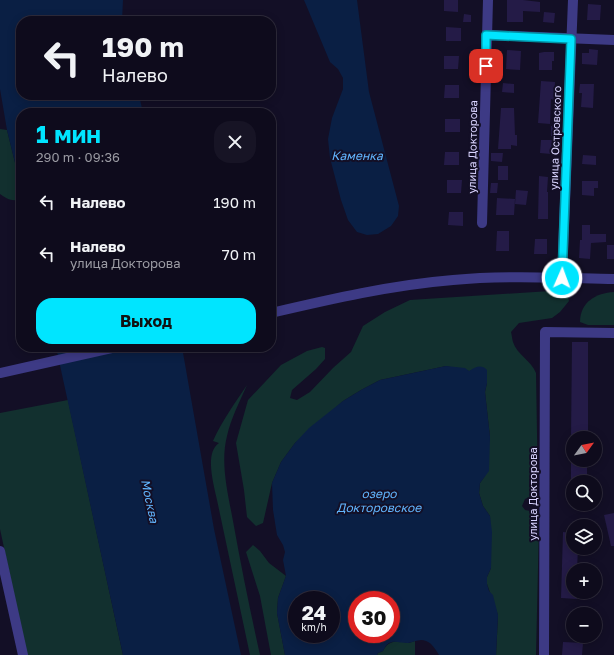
<!DOCTYPE html>
<html lang="ru">
<head>
<meta charset="utf-8">
<style>
  :root { --surface:#0e0b1c; --page:#171425; --text:#f1f3f6; --muted:#9b9ba3; --line:#2e2b3b; --accent:#00e5ff }
  body { margin:0; font-family:"Golos Text",sans-serif; background:var(--page); color:var(--text); height:100vh; display:flex; flex-direction:column; font-size:15px; white-space:nowrap }
  * { box-sizing:border-box; margin:0 }
  p { font-size:13px; color:var(--muted) }
  .icon { flex:none; width:22px; height:22px; fill:none; stroke:currentColor; stroke-width:2; stroke-linecap:round; stroke-linejoin:round }
  .map { position:relative; flex:1; overflow:hidden }
  .side { position:absolute; left:16px; top:108px; width:260px; height:244px; display:flex; flex-direction:column; background:var(--surface); border-radius:16px; box-shadow:0 2px 10px #0003,0 0 0 1px var(--line) }
  .side>* { flex:none }
  .banner { position:absolute; left:16px; top:16px; width:260px; height:84px; border-radius:16px; box-shadow:0 2px 10px #0003,0 0 0 1px var(--line); background:#0e0b1c; color:var(--text); overflow:hidden }
  .needle { width:26px; rotate:57deg }
  .fabs { position:absolute; left:566px; top:431px; display:grid; gap:8px }
  .fabs a { display:grid; place-items:center; width:36px; height:36px; border-radius:50%; background:var(--surface); box-shadow:0 2px 10px #0003,0 0 0 1px var(--line); font-size:20px }
  .speed { position:absolute; left:288px; top:591px; display:flex; gap:8px; font-size:20px; font-weight:700; text-align:center }
  .speed>* { display:grid; place-content:center; width:52px; height:52px; border-radius:50%; background:var(--surface); box-shadow:0 2px 10px #0003,0 0 0 1px var(--line); line-height:1 }
  .speed small { font-size:10px; font-weight:400 }
  .speed .limit { border:6px solid #d22; background:#fff; color:#111 }
  .pin { position:absolute; display:grid; place-items:center; width:34px; height:34px; color:#fff; margin:-17px; border-radius:8px; box-shadow:0 2px 6px #0006 }
  .me { position:absolute; width:44px; margin:-22px; rotate:2deg; stroke-linejoin:round; filter:drop-shadow(0 0 3px #0008) }
  .turn { display:flex; align-items:center; gap:14px; height:84px; padding:0 20px; font-size:18px }
  .turn .icon { width:52px; height:52px; stroke-width:2.5 }
  .turn b { display:block; font-size:28px; line-height:34px }
  .round { display:grid; place-items:center; flex:none; width:42px; height:42px; border-radius:16px; background:var(--page) }
  .summary { display:flex; align-items:center; justify-content:space-between; height:68px; padding:0 20px }
  h1 { font-size:24px; font-weight:700; line-height:30px; color:var(--accent) }
  .cta { display:flex; gap:8px; margin-top:auto; padding:8px 20px }
  .cta a { flex:1; height:46px; border-radius:16px; background:var(--accent); color:#111; font-size:16px; font-weight:700; line-height:46px; text-align:center }
  ul { padding:0; list-style:none }
  li { display:flex; align-items:center; gap:12px; height:52px; padding:0 20px }
  li div { flex:1 }
  li b { display:block; font-size:15px }
  li em { font-style:normal }
  .map>svg:first-child { display:block }
  .green { fill:#12302f }
  .water { fill:#0a1f44; fill-rule:evenodd }
  .building { fill:#241b47 }
  .lines { fill:none; stroke-linecap:round; stroke-linejoin:round }
  .minor { stroke:#3d3a85; stroke-width:10 }
  .route-casing { stroke:#0095a6; stroke-width:10 }
  .route { stroke:#00e5ff; stroke-width:7 }
  .labels { text-anchor:middle; dominant-baseline:central; stroke-width:4; stroke-linejoin:round; paint-order:stroke }
  .street-label { font-size:11px; fill:#d9d4ff; stroke:#130f26 }
  .water-label { font-size:12px; font-style:italic; fill:#62b6ff; stroke:#130f26 }
</style>
</head>
<body>
<div class="map">
<svg width="614" height="655" viewBox="0 0 614 655">
  <rect width="100%" height="100%" fill="#130f26"/>
  <g class="green">
    <path d="M0,129l7,1 14,57v12c-9,3 -14,0 -21,-5z"/>
    <path d="M566,290l3,11 -9,11 -8,6 -33,5 -8,9c1,4 1,7 2,10 4,13 18,18 23,31l2,120 -13,6 -3,7 3,4 10,2 4,12 -3,131h-40l2,-40 -11,-31v-7l4,-9 -1,-52 -7,-10 -4,-13 1,-10 5,-7 5,-39 -5,-45 2,-9 -18,-12 -23,-5 -66,14 -19,10 -18,11 -48,42 -14,19 -9,21 -9,40 -7,3 -9,-9 -3,-27 -8,-47 12,-43 33,-35 26,-14 15,-4 3,1v11l-9,10 -24,21 -2,8 7,2 13,-8 23,-24 18,-16 12,-26 22,-14 25,-12z"/>
    <path d="M614,292v33h-26l-8,-3c0,-20 16,-29 34,-30z"/>
    <path d="M247,385c-7,16 -16,33 -20,51 -7,27 1,58 6,85 8,45 17,89 27,134h-10l-33,-155c-3,-15 -13,-47 2,-57l-6,-2c9,-20 22,-38 34,-56z"/>
    <polygon points="68,400 121,646 123,655 27,655 0,529 0,413"/>
    <polygon points="253,545 260,551 269,563 286,576 278,598 277,613 285,655 271,655 260,596 246,552"/>
    <path d="M398,641l11,2 6,-2v14h-38l1,-2 5,-2c3,-7 8,-9 15,-10z"/>
  </g>
  <g class="water">
    <polygon points="0,0 123,0 122,21 21,21 21,95 139,95 143,113 21,113 21,187 7,130 0,89"/>
    <polygon points="304,0 357,0 369,92 399,206 398,216 391,226 378,234 367,235 357,232 348,220 341,200 330,158 328,139 332,118 343,89 343,78 338,69 330,62"/>
    <polygon points="56,347 182,347 214,529 241,655 123,655"/>
    <path d="M446,366l19,2 4,3c7,-4 12,-7 18,-1v13l-2,9 5,45 -1,34 -9,12 -1,10 4,13 7,10 2,16 -1,36 -4,9v7l2,7 4,4 5,20 -2,40h-57c-3,-5 -7,-12 -13,-14 -6,-3 -12,1 -18,2 -11,0 -19,-6 -25,8l-5,2 -1,2h-92l-8,-42 1,-15 8,-22 -3,-16 2,-8 -2,-7 -6,-10 -4,-25 -1,-27 9,-21 14,-19 14,-15 34,-27 18,-11 19,-10zM297,600h34v34h-34zM357,600h34v34h-34z"/>
  </g>
  <g class="building">
    <polygon points="444,0 458,0 458,12 444,11"/>
    <polygon points="507,0 523,0 540,2 540,12 523,11 523,22 507,22"/>
    <polygon points="588,4 601,5 600,20 587,20"/>
    <polygon points="544,12 555,13 554,23 543,22"/>
    <polygon points="464,14 471,15 471,22 463,22"/>
    <polygon points="446,27 461,28 461,41 446,41"/>
    <polygon points="589,49 598,50 597,65 582,64 582,53 589,53"/>
    <polygon points="507,50 521,51 520,70 506,69"/>
    <polygon points="544,52 554,52 554,61 552,61 552,70 539,70 539,53"/>
    <polygon points="444,56 459,56 458,69 444,69"/>
    <polygon points="541,81 555,82 554,100 551,99 550,124 538,123"/>
    <polygon points="503,83 514,84 514,93 502,92"/>
    <polygon points="580,84 594,84 593,108 581,107 582,93 579,93"/>
    <polygon points="445,85 459,85 459,98 444,98"/>
    <polygon points="501,108 514,108 515,135 517,135 517,146 511,145 511,149 498,149"/>
    <rect x="445" y="119" width="15" height="13"/>
    <rect x="551" y="126" width="10" height="10"/>
    <polygon points="541,140 552,140 551,154 540,153"/>
    <polygon points="445,152 459,152 459,165 444,165"/>
    <polygon points="491,153 503,153 502,162 491,161"/>
    <polygon points="583,155 596,156 596,165 582,164"/>
    <rect x="498" y="166" width="10" height="14"/>
    <polygon points="539,176 548,177 547,192 548,192 548,219 538,219"/>
    <polygon points="447,180 462,180 461,193 447,193"/>
    <polygon points="582,181 598,181 598,188 594,188 594,196 582,195"/>
    <polygon points="491,183 498,183 497,193 490,193"/>
    <polygon points="516,190 528,191 526,205 515,204"/>
    <polygon points="497,198 515,199 514,215 496,215"/>
    <polygon points="449,212 463,212 463,226 448,225"/>
    <polygon points="582,225 590,225 590,234 606,234 606,242 591,243 590,259 579,258 580,240 582,240"/>
    <polygon points="497,231 509,231 509,251 496,251"/>
    <polygon points="535,239 547,239 547,254 534,254"/>
    <rect x="607" y="245" width="7" height="14"/>
    <polygon points="572,342 588,342 588,438 571,438"/>
    <rect x="571" y="460" width="16" height="22"/>
    <polygon points="614,513 614,546 611,546 604,515"/>
    <polygon points="563,532 573,533 573,548 578,548 577,570 573,570 573,592 577,592 577,599 561,598"/>
    <polygon points="563,642 583,643 582,655 562,655"/>
  </g>
  <g class="lines">
    <g class="minor">
      <polyline points="487,35 614,40"/>
      <polyline points="482,223 488,0"/>
      <polyline points="562,278 573,0"/>
      <path d="M271,313c60,-14 121,-28 182,-33 53,-5 108,-2 161,-1"/>
      <polyline points="0,373 116,347"/>
      <polyline points="0,551 23,655"/>
      <polyline points="544,655 545,332 614,333"/>
    </g>
  </g>
  <g class="lines">
    <g class="route-casing">
      <polyline id="route" points="486,66 486,35 571,39 562,278"/>
    </g>
    <use href="#route" class="route"/>
  </g>
  <g class="labels">
    <g class="street-label">
      <text transform="translate(555 138) rotate(-88)">улица Островского</text>
      <text transform="translate(472 147) rotate(-89)">улица Докторова</text>
      <text transform="translate(532 494) rotate(-90)">улица Докторова</text>
    </g>
    <g class="water-label">
      <text x="357" y="155">Каменка</text>
      <text x="379" y="493">озеро<tspan x="379" dy="14">Докторовское</tspan></text>
      <text transform="translate(150 501) rotate(78)">Москва</text>
    </g>
  </g>
</svg>
<div class="fabs">
<a><svg class="needle" viewBox="-14 -14 28 28"><path d="M0-13l5 13h-10z" fill="#e53935"/><path d="M0 13l5-13h-10z" fill="#9b9ba3"/></svg></a>
<a><svg class="icon" aria-label="search" viewBox="0 0 24 24"><circle cx="10" cy="10" r="6"/><path d="M15 15l6 6"/></svg></a>
<a><svg class="icon" aria-label="layers" viewBox="0 0 24 24"><path d="M12 4l9 5-9 5-9-5zM3 14l9 5 9-5"/></svg></a>
<a>+</a>
<a>−</a>
</div>
<div class="speed"><div>24<small>km/h</small></div><div class="limit">30</div></div>
<div class="pin" style="left:486px;top:66px;background:#d93025"><svg class="icon" aria-label="arrive" viewBox="0 0 24 24"><path d="M6 21V4h12l-3 4 3 4H6"/></svg></div>
<svg class="me" style="left:562px;top:278px" viewBox="-20 -20 40 40"><circle r="17" fill="#00e5ff" stroke="#fff" stroke-width="3"/><path d="M0-11L8 9 0 5-8 9z" fill="#fff"/></svg>
<div class="banner">
<div class="turn"><svg class="icon" aria-label="left" viewBox="0 0 24 24"><path d="M17 20v-9H6M10 6l-5 5 5 5"/></svg><div><b>190 m</b>Налево</div></div>
</div>
<section class="side">
<div class="summary"><div><h1>1 мин</h1><p>290 m · 09:36</p></div><a class="round"><svg class="icon" aria-label="close" viewBox="0 0 24 24"><path d="M6 6l12 12M18 6L6 18"/></svg></a></div>
<ul>
<li><svg class="icon" aria-label="left" viewBox="0 0 24 24"><path d="M17 20v-9H6M10 6l-5 5 5 5"/></svg><div><b>Налево</b></div><em>190 m</em></li>
<li><svg class="icon" aria-label="left" viewBox="0 0 24 24"><path d="M17 20v-9H6M10 6l-5 5 5 5"/></svg><div><b>Налево</b><p>улица Докторова</p></div><em>70 m</em></li>
</ul>
<div class="cta"><a>Выход</a></div>
</section>
</div>
</body>
</html>
